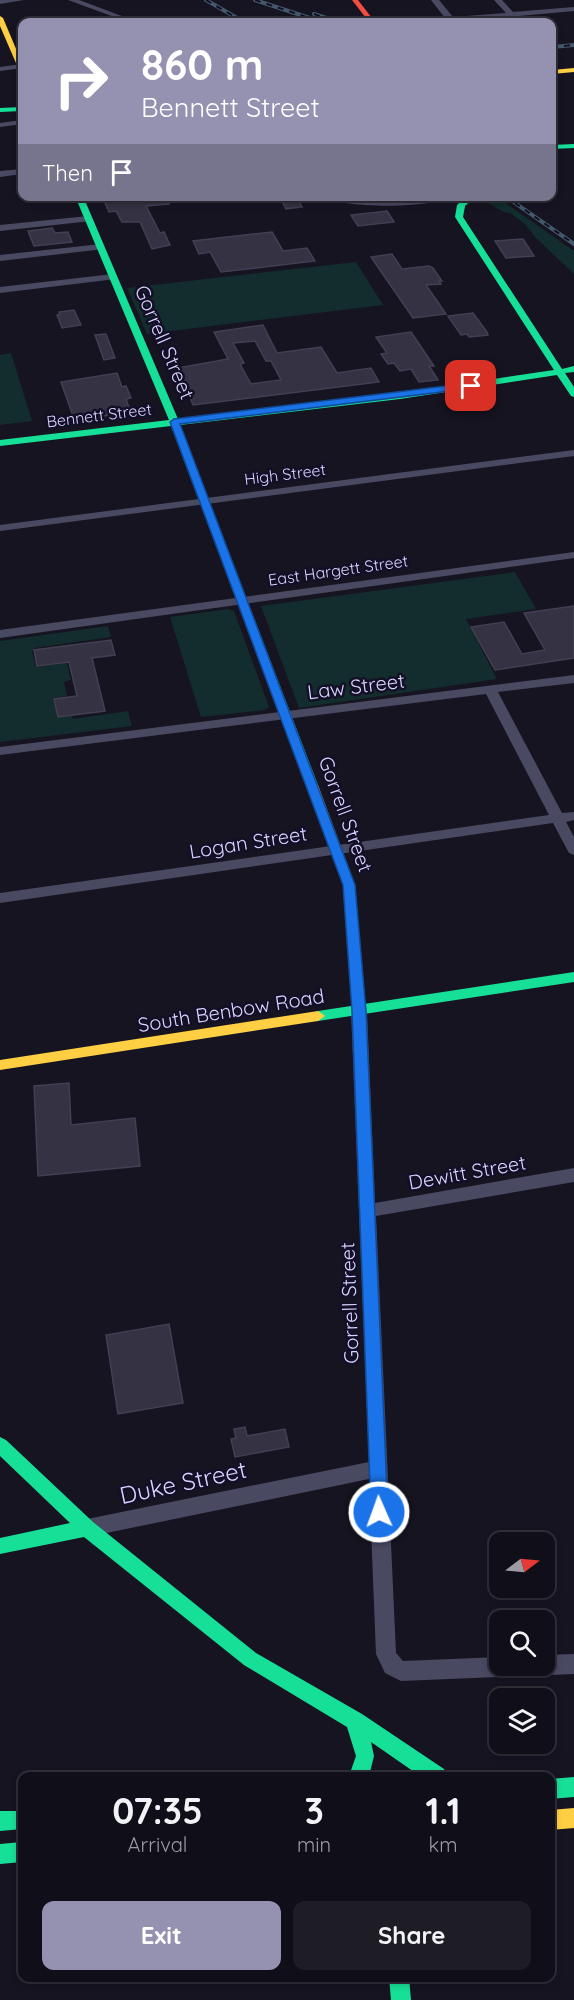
<!DOCTYPE html>
<html lang="en">
<head>
<meta charset="utf-8">
<style>
  :root { --surface:#100f19; --page:#1e1d26; --text:#f1f3f6; --muted:#9c9ca2; --line:#302f38; --accent:#9591b1 }
  body { margin:0; font-family:Quicksand,sans-serif; background:var(--page); color:var(--text); height:100vh; display:flex; flex-direction:column; font-size:22px; white-space:nowrap }
  * { box-sizing:border-box; margin:0 }
  p { font-size:20px; color:var(--muted) }
  .icon { flex:none; width:33px; height:33px; fill:none; stroke:currentColor; stroke-width:2; stroke-linecap:round; stroke-linejoin:round }
  .map { position:relative; flex:1; overflow:hidden }
  .panel { position:absolute; left:18px; top:1772px; width:537px; height:210px; display:flex; flex-direction:column; background:var(--surface); border-radius:12px; box-shadow:0 3px 9px #0003,0 0 0 2px var(--line) }
  .panel>* { flex:none }
  .top-card { position:absolute; left:18px; top:18px; width:538px; height:183px; border-radius:12px; box-shadow:0 3px 9px #0003,0 0 0 2px var(--line); background:#9591b1; color:#fff; overflow:hidden }
  .needle { width:39px; rotate:74deg }
  .controls { position:absolute; left:489px; top:1532px; display:grid; gap:12px }
  .controls a { display:grid; place-items:center; width:66px; height:66px; border-radius:12px; background:var(--surface); box-shadow:0 3px 9px #0003,0 0 0 2px var(--line); font-size:30px }
  .pin { position:absolute; display:grid; place-items:center; width:51px; height:51px; color:#fff; margin:-26px; border-radius:12px; box-shadow:0 3px 9px #0006 }
  .me { position:absolute; width:66px; margin:-33px; rotate:358deg; stroke-linejoin:round; filter:drop-shadow(0 0 4px #0008) }
  .turn { display:flex; align-items:center; gap:21px; height:126px; padding:0 24px; font-size:27px }
  .turn .icon { width:78px; height:78px; stroke-width:2.5 }
  .turn b { display:block; font-size:42px; line-height:51px }
  .then { display:flex; align-items:center; height:57px; padding:0 24px; background:#0003; gap:12px; font-size:22px }
  .eta { display:flex; justify-content:space-evenly; align-items:center; height:102px; text-align:center }
  .eta b { font-size:36px; font-weight:700; line-height:42px }
  .button { display:flex; gap:12px; margin-top:auto; padding:12px 24px }
  .button a { flex:1; height:69px; border-radius:12px; background:var(--accent); color:#fff; font-size:24px; font-weight:700; line-height:69px; text-align:center }
  .button a+a { background:var(--page); color:var(--text) }
  .map>svg:first-child { display:block }
  .green { fill:#132c2d }
  .building { fill:#343243; stroke:#433f54; stroke-width:1.5; fill-rule:evenodd }
  .lines { fill:none; stroke-linecap:round; stroke-linejoin:round }
  .street { fill:#4a4962; fill-rule:evenodd }
  .fast { fill:#16e098; fill-rule:evenodd }
  .slow { fill:#ffcf43; fill-rule:evenodd }
  .jam { fill:#f24e42; fill-rule:evenodd }
  .rail-casing { stroke:#43596b; stroke-width:4 }
  .rail { stroke:#130f26; stroke-width:2; stroke-dasharray:6; stroke-linecap:butt }
  .route { fill:#1a73e8; stroke:#114b97; stroke-width:1.5 }
  .labels { text-anchor:middle; dominant-baseline:central; stroke-width:5; stroke-linejoin:round; paint-order:stroke }
  .far-street-label { font-size:16px; fill:#d9d4ff; stroke:#130f26 }
  .street-label { font-size:20px; fill:#d9d4ff; stroke:#130f26 }
  .near-street-label { font-size:24px; fill:#d9d4ff; stroke:#130f26 }
</style>
</head>
<body>
<div class="map">
<svg width="574" height="2000" viewBox="0 0 574 2000">
  <rect width="100%" height="100%" fill="#161421"/>
  <g class="green">
    <polygon points="482,196 497,197 574,251 574,274 535,237 525,224 510,213 504,212 479,198"/>
    <polygon points="356,262 383,305 147,334 127,288"/>
    <polygon points="11,353 32,421 0,425 0,355"/>
    <polygon points="515,572 536,609 466,619 497,679 299,708 261,606"/>
    <polygon points="228,609 234,611 269,707 265,710 201,717 170,617"/>
    <polygon points="108,626 111,637 35,648 32,651 36,667 67,663 71,680 64,682 67,696 53,698 58,717 72,716 73,719 128,711 132,726 0,742 0,641"/>
  </g>
  <g class="building">
    <polygon points="102,196 169,196 169,204 146,206 160,233 164,232 170,245 152,249 140,222 122,222 116,211 109,212"/>
    <polygon points="279,196 296,196 302,207 286,209"/>
    <polygon points="387,211 394,222 358,226 351,215"/>
    <polygon points="52,228 55,233 68,232 72,242 34,246 28,231"/>
    <polygon points="272,232 283,251 307,248 315,261 221,272 210,252 199,254 193,241"/>
    <polygon points="523,239 534,256 506,258 495,241"/>
    <polygon points="392,254 402,269 429,266 433,268 442,281 439,281 441,284 426,285 446,314 413,318 371,257"/>
    <polygon points="74,310 81,325 62,328 57,315 60,314 59,312"/>
    <polygon points="473,313 487,332 488,335 469,337 467,334 461,335 448,316"/>
    <path d="M263,325l14,28 44,-6 16,26 34,-5 8,14 -186,23 -15,-37 50,-9 -14,-27zM255,341l11,20h5l10,19 -30,4 -11,-20 4,-1 -11,-20z"/>
    <polygon points="411,332 434,366 429,366 438,380 419,382 411,369 400,371 394,363 388,364 381,354 387,353 376,337"/>
    <polygon points="106,334 115,358 104,360 95,335"/>
    <polygon points="117,373 122,387 126,386 131,398 126,399 131,413 74,419 61,382"/>
    <polygon points="574,606 574,658 495,670 471,627 504,622 522,654 545,650 524,613"/>
    <polygon points="111,640 115,655 92,658 105,711 58,717 54,699 77,696 69,662 37,666 34,650"/>
    <polygon points="69,1083 71,1125 135,1118 140,1166 38,1176 34,1086"/>
    <polygon points="169,1324 183,1403 118,1414 106,1335"/>
    <polygon points="245,1427 247,1436 285,1429 289,1447 235,1457 231,1439 236,1438 234,1429"/>
  </g>
  <g class="lines">
    <g class="street">
      <polygon points="0,0 24,0 0,4"/>
      <polygon points="68,0 79,0 138,22 128,22"/>
      <polygon points="431,0 439,0 453,17 506,13 494,0 502,0 513,12 574,7 574,11 451,22 419,22 422,20 445,18"/>
      <polygon points="22,64 22,68 0,71 0,67"/>
      <polygon points="22,120 22,124 0,127 0,123"/>
      <polygon points="22,169 22,174 0,177 0,171"/>
      <path d="M324,196l48,5 83,-5c-22,12 -109,14 -131,0z"/>
      <polygon points="88,216 91,217 91,221 0,231 0,225"/>
      <polygon points="101,244 104,245 104,249 0,261 0,255"/>
      <polygon points="113,274 116,275 116,279 0,293 0,287"/>
      <polygon points="574,450 574,456 0,531 0,525"/>
      <polygon points="574,552 574,558 0,638 0,630"/>
      <polygon points="574,675 574,683 498,692 562,813 574,812 574,820 566,822 574,837 574,855 569,853 553,823 0,903 0,893 549,815 486,694 0,755 0,747"/>
      <polygon points="359,1005 364,1007 367,1011 375,1203 574,1168 574,1182 376,1216 396,1653 403,1661 500,1657 500,1665 544,1665 544,1655 574,1654 574,1674 401,1681 385,1673 376,1654 369,1479 87,1537 80,1534 77,1528 80,1522 87,1519 369,1462 351,1011 354,1007"/>
    </g>
    <g class="fast">
      <polygon points="22,107 22,111 0,112 0,108"/>
      <polygon points="574,144 574,148 552,149 552,145"/>
      <polygon points="75,196 83,196 178,419 400,393 554,370 455,217 457,205 467,196 476,196 465,206 463,217 562,369 574,366 574,372 565,373 574,387 574,397 571,396 557,375 400,399 180,425 318,785 316,788 312,789 306,785 171,426 0,446 0,440 169,420"/>
      <polygon points="574,972 574,982 318,1021 311,1016 318,1011"/>
      <polygon points="0,1437 6,1440 93,1522 256,1653 362,1714 444,1769 447,1776 420,1776 371,1742 374,1756 369,1776 349,1776 356,1756 347,1727 244,1665 84,1537 0,1554 0,1538 70,1523 0,1456"/>
      <polygon points="574,1777 574,1797 550,1799 550,1779"/>
      <polygon points="0,1811 22,1811 22,1829 0,1831"/>
      <polygon points="22,1842 22,1862 0,1864 0,1844"/>
      <polygon points="389,1977 409,1977 411,2000 391,2000"/>
    </g>
    <g class="slow">
      <polygon points="0,16 3,18 22,63 22,72 19,70 0,26"/>
      <polygon points="574,68 574,72 552,74 552,70"/>
      <polygon points="312,781 318,785 355,885 366,1011 359,1016 352,1011 343,885 306,785"/>
      <polygon points="318,1011 325,1016 318,1021 0,1070 0,1060"/>
      <polygon points="574,1808 574,1828 550,1830 550,1810"/>
    </g>
    <polygon class="jam" points="352,0 358,0 375,22 369,22"/>
    <g class="rail-casing">
      <g id="rail">
        <polyline points="206,0 244,22"/>
        <polyline points="255,0 322,22"/>
        <polyline points="314,14 339,22"/>
        <polyline points="552,47 574,45"/>
        <polyline points="505,196 574,244"/>
      </g>
    </g>
    <use href="#rail" class="rail"/>
  </g>
  <polygon class="route" points="471,383 474,384 474,388 180,424 355,885 366,1011 388,1512 385,1518 379,1520 373,1518 371,1512 352,1011 343,885 170,422 174,419"/>
  <g class="labels">
    <g class="far-street-label">
      <text transform="translate(99 415) rotate(-7)">Bennett Street</text>
      <text transform="translate(285 474) rotate(-7)">High Street</text>
      <text transform="translate(338 570) rotate(-8)">East Hargett Street</text>
    </g>
    <g class="street-label">
      <text transform="translate(165 342) rotate(67)">Gorrell Street</text>
      <text transform="translate(356 686) rotate(-7)">Law Street</text>
      <text transform="translate(346 814) rotate(70)">Gorrell Street</text>
      <text transform="translate(248 842) rotate(-9)">Logan Street</text>
      <text transform="translate(231 1010) rotate(-9)">South Benbow Road</text>
      <text transform="translate(467 1172) rotate(-10)">Dewitt Street</text>
      <text transform="translate(349 1303) rotate(-92)">Gorrell Street</text>
    </g>
    <g class="near-street-label">
      <text transform="translate(183 1482) rotate(-12)">Duke Street</text>
    </g>
  </g>
</svg>
<div class="controls">
<a><svg class="needle" viewBox="-14 -14 28 28"><path d="M0-13l5 13h-10z" fill="#e53935"/><path d="M0 13l5-13h-10z" fill="#9c9ca2"/></svg></a>
<a><svg class="icon" aria-label="search" viewBox="0 0 24 24"><circle cx="10" cy="10" r="6"/><path d="M15 15l6 6"/></svg></a>
<a><svg class="icon" aria-label="layers" viewBox="0 0 24 24"><path d="M12 4l9 5-9 5-9-5zM3 14l9 5 9-5"/></svg></a>
</div>
<div class="pin" style="left:471px;top:386px;background:#d93025"><svg class="icon" aria-label="arrive" viewBox="0 0 24 24"><path d="M6 21V4h12l-3 4 3 4H6"/></svg></div>
<svg class="me" style="left:379px;top:1512px" viewBox="-20 -20 40 40"><circle r="17" fill="#1a73e8" stroke="#fff" stroke-width="3"/><path d="M0-11L8 9 0 5-8 9z" fill="#fff"/></svg>
<div class="top-card">
<div class="turn"><svg class="icon" aria-label="right" viewBox="0 0 24 24"><path d="M7 20v-9h11M14 6l5 5-5 5"/></svg><div><b>860 m</b>Bennett Street</div></div>
<div class="then">Then<svg class="icon" aria-label="arrive" viewBox="0 0 24 24"><path d="M6 21V4h12l-3 4 3 4H6"/></svg></div>
</div>
<section class="panel">
<div class="eta">
<div><b>07:35</b><p>Arrival</p></div>
<div><b>3</b><p>min</p></div>
<div><b>1.1</b><p>km</p></div>
</div>
<div class="button"><a>Exit</a><a>Share</a></div>
</section>
</div>
</body>
</html>
